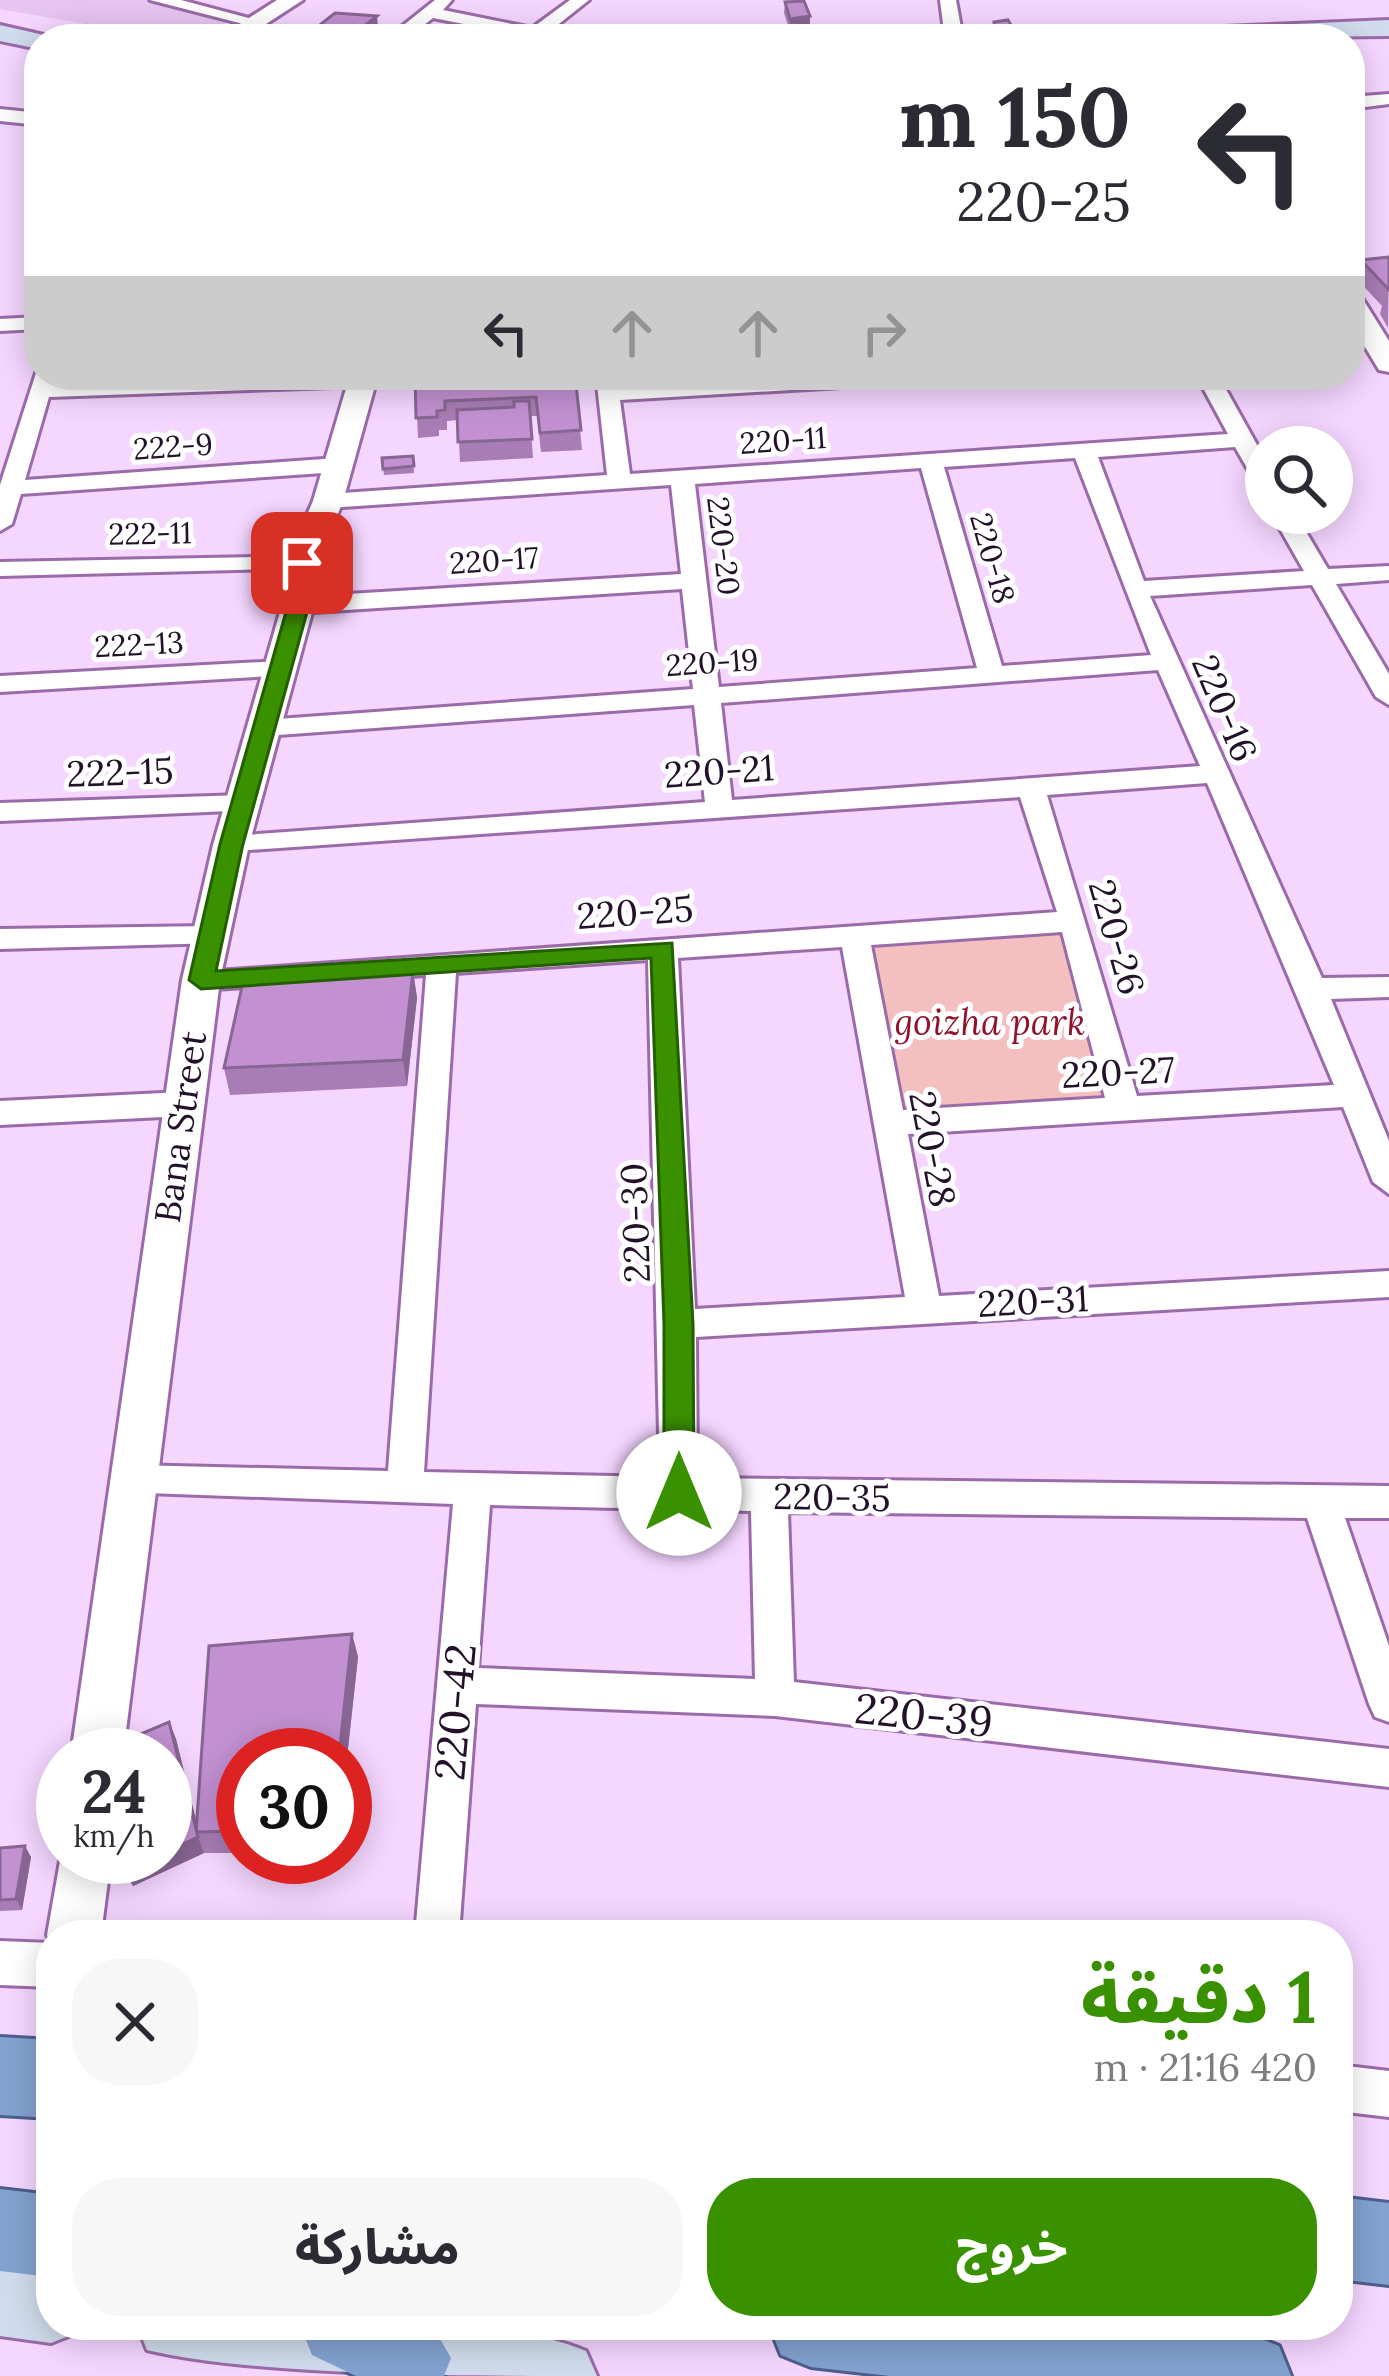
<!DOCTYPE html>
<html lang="ar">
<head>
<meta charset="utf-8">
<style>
  :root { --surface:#fff; --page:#f7f7f7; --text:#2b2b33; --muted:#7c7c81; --accent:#399100 }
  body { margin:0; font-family:Lora,"Noto Sans Arabic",serif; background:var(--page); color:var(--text); direction:rtl; height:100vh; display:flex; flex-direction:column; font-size:45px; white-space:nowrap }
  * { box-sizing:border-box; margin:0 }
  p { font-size:39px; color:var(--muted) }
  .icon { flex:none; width:66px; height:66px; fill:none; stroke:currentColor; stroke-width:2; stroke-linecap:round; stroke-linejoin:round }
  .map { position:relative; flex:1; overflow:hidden; direction:ltr }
  .side { position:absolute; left:36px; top:1920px; width:1317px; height:420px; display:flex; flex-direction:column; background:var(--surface); border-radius:48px; box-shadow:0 6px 30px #0003; direction:rtl }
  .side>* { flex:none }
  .top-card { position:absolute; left:24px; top:24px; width:1341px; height:366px; border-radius:48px; box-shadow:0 6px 30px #0003; direction:rtl; background:#fff; color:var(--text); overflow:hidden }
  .buttons { position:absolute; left:1245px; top:426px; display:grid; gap:24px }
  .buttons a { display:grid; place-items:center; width:108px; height:108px; border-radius:50%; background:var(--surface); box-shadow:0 6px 30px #0003; font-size:60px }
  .speed { position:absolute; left:36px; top:1728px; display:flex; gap:24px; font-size:60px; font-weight:700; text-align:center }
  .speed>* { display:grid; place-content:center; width:156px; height:156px; border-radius:50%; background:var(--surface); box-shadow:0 6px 30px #0003; line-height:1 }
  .speed small { font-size:30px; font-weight:400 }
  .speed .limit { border:18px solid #d22; background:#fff; color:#111 }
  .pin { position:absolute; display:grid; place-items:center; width:102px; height:102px; color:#fff; margin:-51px; border-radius:24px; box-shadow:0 6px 18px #0006 }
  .me { position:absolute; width:132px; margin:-66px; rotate:0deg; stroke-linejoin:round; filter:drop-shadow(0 0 9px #0008) }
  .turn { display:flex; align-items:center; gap:42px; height:252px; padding:0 36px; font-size:54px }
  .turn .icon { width:156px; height:156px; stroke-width:2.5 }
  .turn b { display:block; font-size:84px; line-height:102px }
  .lanes { display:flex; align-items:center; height:114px; padding:0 36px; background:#0003; justify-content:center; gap:60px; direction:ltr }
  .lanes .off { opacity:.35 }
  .round { display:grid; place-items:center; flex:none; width:126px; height:126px; border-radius:48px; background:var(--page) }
  .head { display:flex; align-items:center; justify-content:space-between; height:204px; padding:0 36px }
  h1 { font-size:72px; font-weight:800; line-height:90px; color:var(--accent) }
  .primary-button { display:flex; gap:24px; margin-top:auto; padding:24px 36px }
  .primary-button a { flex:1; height:138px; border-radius:48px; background:var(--accent); color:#fff; font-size:48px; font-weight:800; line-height:138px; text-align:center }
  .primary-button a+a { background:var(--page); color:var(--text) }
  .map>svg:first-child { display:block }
  .built { fill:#e7c5f1 }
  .green { fill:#f4bfbf }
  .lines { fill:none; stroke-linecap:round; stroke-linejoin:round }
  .minor-casing { stroke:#9b6ba9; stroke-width:6 }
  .tertiary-casing { stroke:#9b6ba9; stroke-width:6 }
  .secondary-casing { stroke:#9b6ba9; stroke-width:6 }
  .trunk-casing { stroke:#4d5f8e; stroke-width:6 }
  .minor { fill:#fff; fill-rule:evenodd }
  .tertiary { fill:#fff; fill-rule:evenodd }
  .secondary { fill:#d0dced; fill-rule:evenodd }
  .trunk { fill:#83a2d0; fill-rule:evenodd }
  .wall { fill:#a87db5 }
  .shaded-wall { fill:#886693 }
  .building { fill:#c391d2; stroke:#886693; stroke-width:3 }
  .route { fill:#399100; stroke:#255e00; stroke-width:3 }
  .labels { text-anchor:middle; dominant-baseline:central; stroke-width:10; stroke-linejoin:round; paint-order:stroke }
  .far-street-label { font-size:30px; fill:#231029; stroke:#fff }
  .street-label { font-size:36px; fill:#231029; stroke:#fff }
  .park-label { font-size:36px; font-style:italic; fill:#92122b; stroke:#fff }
  .near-street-label { font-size:42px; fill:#231029; stroke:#fff }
</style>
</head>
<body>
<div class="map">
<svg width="1389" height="2376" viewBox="0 0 1389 2376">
  <rect width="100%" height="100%" fill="#f5d6ff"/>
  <polygon class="built" points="0,0 143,0 231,20 197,39 165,38 0,9"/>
  <polygon class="green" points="1074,921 1125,1112 888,1123 855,936"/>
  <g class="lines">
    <g class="minor-casing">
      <g id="minor">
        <polygon points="150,0 181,0 264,22 255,27"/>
        <polygon points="435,0 452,0 443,10 532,28 570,0 589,0 540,39 433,18 406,39 386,39"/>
        <polygon points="940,0 956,0 963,39 945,39"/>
        <polygon points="1389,94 1389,104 1350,109 1350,97"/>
        <polygon points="0,109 39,113 39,125 0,121"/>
        <polygon points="39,317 39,329 0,331 0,319"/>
        <polygon points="37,370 56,375 53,384 292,375 374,379 363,386 49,397 25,480 338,458 350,465 338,472 21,494 12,524 0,531 0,485"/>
        <path d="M596,375h20l2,12 198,-12h122l-11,7 -307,18 10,74 598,-40 -32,-59h22l48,86v28l-8,-2 -23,-40 -137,10 46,124 160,-10 -33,-58h24l33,56 61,-3v14l-53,4 53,90v31l-13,-8 -64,-112 -162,11 172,382 67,-1v20l-58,2 58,142v53l-16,-12 -30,-75 -435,27 31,162 450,-25v26l-693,40 1,141 692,8v32h-44l44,128v76l-14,-5 -6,-13 -62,-186 -519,-6 6,170 595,67v38l-614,-71 -299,-12 -17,231h-44l38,-431 -334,-12 -5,-11 5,-11 13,-5 256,6 38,-496 -225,15 -11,-3 -4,-7 4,-7 867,-61 -37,-115 -799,55 -4,-7 4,-7 10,-2 474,-34 -11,-97 -430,31 -13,-8 13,-8 429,-31 -11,-100 -384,24 -13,-8 13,-8 383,-23 -10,-89 -343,23 -12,-7 12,-7 279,-19zM1075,458l76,197 -149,11 -58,-199zM921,468l56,200 -258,19 -24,-203zM1158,670l42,96 -468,34 -11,-97zM1207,783l127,302 -197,11 -90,-301zM1062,932l43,166 -202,12 -32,-165zM842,947l63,350 -210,12 -17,-351zM648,960l12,517 -236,-5 32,-499zM490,1505l261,6 4,168 -277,-11z"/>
        <polygon points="302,556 314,563 311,568 0,576 0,562"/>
        <polygon points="281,661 294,669 290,675 0,692 0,676"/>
        <polygon points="243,795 253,798 253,810 0,821 0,803"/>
        <polygon points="209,926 219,929 224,936 219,943 0,949 0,929"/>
        <polygon points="183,1092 199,1104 183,1116 0,1125 0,1101"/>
        <polygon points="0,1941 51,1943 51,1987 0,1985"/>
        <polygon points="1338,2065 1389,2071 1389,2117 1338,2111"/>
      </g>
    </g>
    <g class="tertiary-casing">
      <g id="tertiary">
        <polygon points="277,0 303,0 243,39 216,39"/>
        <polygon points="1350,291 1359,293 1389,341 1389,372 1379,370 1350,322"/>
        <polygon points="350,375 378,375 343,501 318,563 314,605 249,845 220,980 123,1755 71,1755 182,980 213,845 282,605 286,563 313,501"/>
        <polygon points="63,1844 63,1857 111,1857 101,1935 51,1935 51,1945 47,1935"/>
      </g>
    </g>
    <g class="secondary-casing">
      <g id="secondary">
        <polygon points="1389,20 1389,36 1116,39 1129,31"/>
        <polygon points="0,25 48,36 50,39 39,39 39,49 0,41"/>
        <polygon points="0,2266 51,2273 51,2325 79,2325 76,2333 51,2343 0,2336"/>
        <path d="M137,2325c121,0 342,-19 449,26l11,25c-122,0 -342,0 -450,-26z"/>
      </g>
    </g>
    <g class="trunk-casing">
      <g id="trunk">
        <polygon points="0,2037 51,2040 51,2118 0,2115"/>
        <polygon points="0,2189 51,2195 51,2277 0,2271"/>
        <polygon points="1338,2197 1389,2203 1389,2285 1338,2279"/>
        <polygon points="300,2325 432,2325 451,2358 444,2376 356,2376 312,2355"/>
        <polygon points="769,2325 1174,2325 1249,2334 1279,2346 1291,2376 890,2376 811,2367 781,2355"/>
      </g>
    </g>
    <use href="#minor" class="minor"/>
    <use href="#tertiary" class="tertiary"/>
    <use href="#secondary" class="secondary"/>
    <use href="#trunk" class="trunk"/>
  </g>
  <g class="wall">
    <polygon points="785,2 810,16 810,28 790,31 784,13"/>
    <polygon points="994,22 1014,30 1013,35 994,36"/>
    <polygon points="378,28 365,39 307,39 307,35"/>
    <polygon points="1389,257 1388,328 1380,314 1382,306 1356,278 1361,260"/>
    <polygon points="415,375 575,375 582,450 541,452 537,416 530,416 533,458 460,462 458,420 447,421 447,430 439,430 439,436 418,438"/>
    <polygon points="413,456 414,473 384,475 382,458"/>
    <polygon points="413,971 417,998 407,1086 230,1095 224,1068"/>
    <polygon points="352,1634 358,1657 345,1776 345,1755 243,1755 243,1853 204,1853 133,1886 125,1870 125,1857 165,1857 165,1755 117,1755 117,1744 169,1722 176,1739 196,1821 209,1646"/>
    <polygon points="0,1848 31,1857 22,1910 0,1911"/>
  </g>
  <g class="shaded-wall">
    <polygon points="377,16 378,28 365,39 349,38"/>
    <polygon points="810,16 810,28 790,31 790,19"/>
    <polygon points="413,971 417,998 407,1086 403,1060"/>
    <polygon points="352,1634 358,1657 345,1776 345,1755 339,1755"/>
    <polygon points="169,1722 176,1739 199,1832 196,1832"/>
    <polygon points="198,1837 204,1853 133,1886 125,1870 154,1857 165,1857 165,1852"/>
    <polygon points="25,1846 31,1857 22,1910 16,1899"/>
  </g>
  <g class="building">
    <polygon points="804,1 810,16 790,19 785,2"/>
    <polygon points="335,13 377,16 349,38 307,35"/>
    <polygon points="1008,20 1014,30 995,30 994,22"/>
    <polygon points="1389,257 1389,290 1361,260"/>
    <polygon points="415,375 575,375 581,430 540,433 536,397 445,401 445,410 437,411 437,417 416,418"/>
    <polygon points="514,401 529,401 532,439 458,442 457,410 514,407"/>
    <polygon points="413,456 414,466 383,469 382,458"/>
    <polygon points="413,971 403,1060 224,1068 243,982"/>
    <polygon points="352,1634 339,1755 243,1755 243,1831 196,1832 209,1646"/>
    <polygon points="169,1722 198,1837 165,1852 165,1755 117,1755 117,1744"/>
    <polygon points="25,1846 16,1899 0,1900 0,1848"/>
    <polygon points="125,1857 154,1857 125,1870"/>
  </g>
  <polygon class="route" points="302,557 312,563 309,605 243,844 216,971 672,943 693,1324 694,1493 690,1502 679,1506 664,1493 664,1324 651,958 201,989 189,980 220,844 288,605 292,563"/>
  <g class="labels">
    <g class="far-street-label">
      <text transform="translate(783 440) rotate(-4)">220-11</text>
      <text transform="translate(173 446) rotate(-4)">222-9</text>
      <text transform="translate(150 533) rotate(-1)">222-11</text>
      <text transform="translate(724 546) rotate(83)">220-20</text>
      <text transform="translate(993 558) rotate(74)">220-18</text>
      <text transform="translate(494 560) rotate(-4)">220-17</text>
      <text transform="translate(139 644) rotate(-3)">222-13</text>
      <text transform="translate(712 662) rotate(-4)">220-19</text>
    </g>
    <g class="street-label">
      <text transform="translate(1225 708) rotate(67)">220-16</text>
      <text transform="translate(719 771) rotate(-4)">220-21</text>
      <text transform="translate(120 772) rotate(-2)">222-15</text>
      <text transform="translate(635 912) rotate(-4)">220-25</text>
      <text transform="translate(1117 937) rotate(74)">220-26</text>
      <text transform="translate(1118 1072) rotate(-3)">220-27</text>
      <text transform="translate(180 1127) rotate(-82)">Bana Street</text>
      <text transform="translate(933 1149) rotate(79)">220-28</text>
      <text transform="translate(635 1223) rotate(-92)">220-30</text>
      <text transform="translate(1033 1301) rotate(-3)">220-31</text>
      <text transform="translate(832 1497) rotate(1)">220-35</text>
    </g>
    <g class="park-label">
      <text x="990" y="1022">goizha park</text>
    </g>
    <g class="near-street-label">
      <text transform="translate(455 1712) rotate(-85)">220-42</text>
      <text transform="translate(924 1715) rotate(6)">220-39</text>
    </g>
  </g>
</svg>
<div class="buttons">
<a><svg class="icon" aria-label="search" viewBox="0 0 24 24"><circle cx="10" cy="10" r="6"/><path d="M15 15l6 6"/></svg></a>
</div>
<div class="speed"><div>24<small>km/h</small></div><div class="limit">30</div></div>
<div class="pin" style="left:302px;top:563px;background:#d93025"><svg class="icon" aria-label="arrive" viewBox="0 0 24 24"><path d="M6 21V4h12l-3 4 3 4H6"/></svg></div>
<svg class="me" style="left:679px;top:1493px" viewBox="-20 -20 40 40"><circle r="19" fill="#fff"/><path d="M0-13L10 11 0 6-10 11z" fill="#399100"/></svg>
<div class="top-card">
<div class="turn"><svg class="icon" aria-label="left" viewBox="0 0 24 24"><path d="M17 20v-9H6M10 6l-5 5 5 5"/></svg><div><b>150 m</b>220-25</div></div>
<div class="lanes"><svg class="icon" aria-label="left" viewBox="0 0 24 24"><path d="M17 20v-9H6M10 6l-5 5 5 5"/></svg><svg class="icon off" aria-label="ahead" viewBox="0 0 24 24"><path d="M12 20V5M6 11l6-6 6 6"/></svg><svg class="icon off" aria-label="ahead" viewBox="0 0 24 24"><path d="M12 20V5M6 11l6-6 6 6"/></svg><svg class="icon off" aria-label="right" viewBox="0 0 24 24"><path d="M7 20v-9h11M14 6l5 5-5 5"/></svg></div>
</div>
<section class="side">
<div class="head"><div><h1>1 دقيقة</h1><p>420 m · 21:16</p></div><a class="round"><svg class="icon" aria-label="close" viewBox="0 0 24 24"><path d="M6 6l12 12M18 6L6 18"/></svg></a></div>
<div class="primary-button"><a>خروج</a><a>مشاركة</a></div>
</section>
</div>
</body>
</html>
